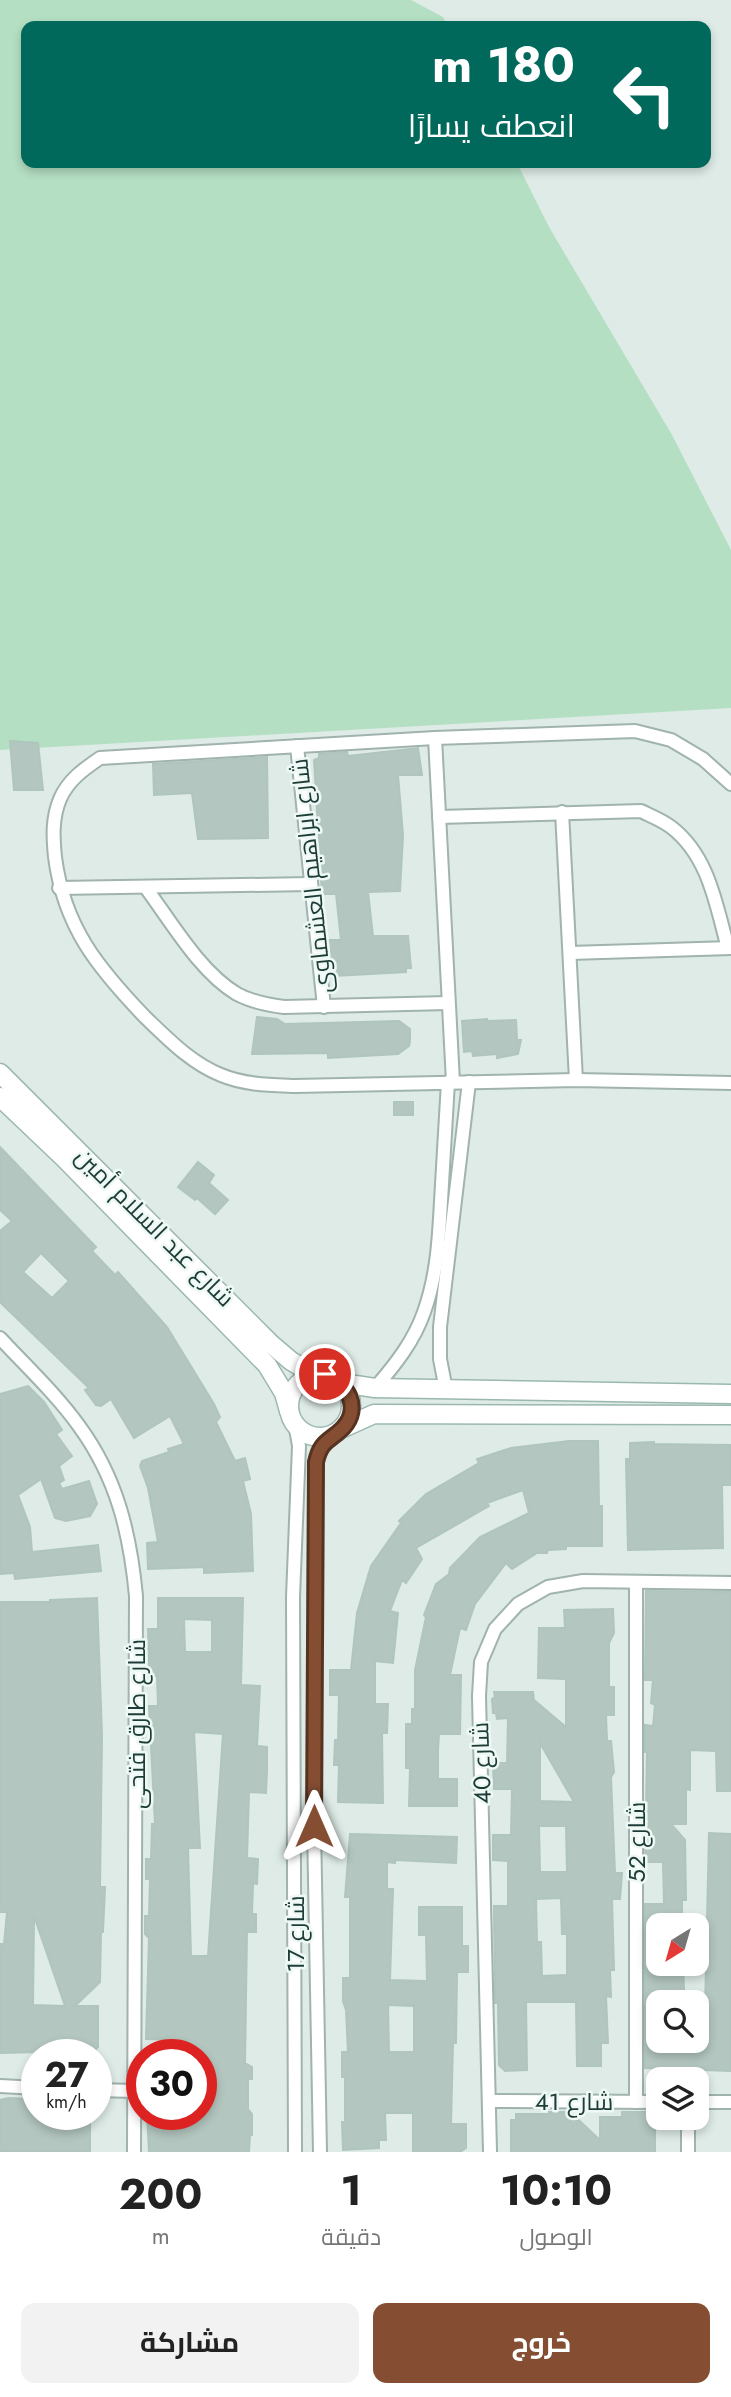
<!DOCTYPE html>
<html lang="ar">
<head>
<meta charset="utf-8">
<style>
  :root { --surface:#fff; --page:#f2f2f2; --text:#222; --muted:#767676; --accent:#854e33 }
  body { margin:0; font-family:Jost,Cairo,sans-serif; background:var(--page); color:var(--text); direction:rtl; height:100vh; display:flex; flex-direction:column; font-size:26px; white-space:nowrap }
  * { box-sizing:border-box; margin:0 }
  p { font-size:23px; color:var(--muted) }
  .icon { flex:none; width:38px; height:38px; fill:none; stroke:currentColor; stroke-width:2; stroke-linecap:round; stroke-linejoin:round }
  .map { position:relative; height:2152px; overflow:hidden; direction:ltr }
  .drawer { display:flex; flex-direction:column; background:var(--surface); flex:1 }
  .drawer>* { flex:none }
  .top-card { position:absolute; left:21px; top:21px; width:690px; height:147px; border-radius:14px; box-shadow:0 4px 10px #0003; direction:rtl; background:#00695c; color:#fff; overflow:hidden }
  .needle { width:46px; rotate:217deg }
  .tools { position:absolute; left:646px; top:1913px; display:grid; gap:14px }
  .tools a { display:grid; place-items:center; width:63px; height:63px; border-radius:14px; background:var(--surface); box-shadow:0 4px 10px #0003; font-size:35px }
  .speed { position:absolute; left:21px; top:2039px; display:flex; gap:14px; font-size:35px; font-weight:700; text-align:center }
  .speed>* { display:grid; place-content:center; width:91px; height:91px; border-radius:50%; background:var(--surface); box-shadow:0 4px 10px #0003; line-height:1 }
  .speed small { font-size:18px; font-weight:400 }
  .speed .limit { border:10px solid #d22; background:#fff; color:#111 }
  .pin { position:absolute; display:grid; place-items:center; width:60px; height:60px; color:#fff; margin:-30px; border:4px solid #fff; border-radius:50%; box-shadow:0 2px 7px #0007 }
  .me { position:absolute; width:77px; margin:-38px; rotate:0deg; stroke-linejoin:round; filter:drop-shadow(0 0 5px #0008) }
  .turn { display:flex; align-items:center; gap:24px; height:147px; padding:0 21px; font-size:32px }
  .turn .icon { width:91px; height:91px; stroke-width:2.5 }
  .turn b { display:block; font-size:49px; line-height:60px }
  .eta { display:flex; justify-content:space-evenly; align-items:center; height:119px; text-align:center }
  .eta b { font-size:42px; font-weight:700; line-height:49px }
  .cta { display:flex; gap:14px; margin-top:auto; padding:14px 21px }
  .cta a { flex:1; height:80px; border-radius:14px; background:var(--accent); color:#fff; font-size:28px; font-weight:700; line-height:80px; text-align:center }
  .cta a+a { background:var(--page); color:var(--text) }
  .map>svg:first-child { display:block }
  .green { fill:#b4dfc3 }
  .building { fill:#b3c6bf; stroke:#afc5be; stroke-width:2; fill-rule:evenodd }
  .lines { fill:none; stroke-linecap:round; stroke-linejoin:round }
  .street-casing { stroke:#a0b3ae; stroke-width:16 }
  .secondary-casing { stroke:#9bb8b0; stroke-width:21 }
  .street { stroke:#fff; stroke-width:12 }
  .secondary { stroke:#fff; stroke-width:18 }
  .route-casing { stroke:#563321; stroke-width:18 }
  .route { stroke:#854e33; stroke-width:12 }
  .labels { text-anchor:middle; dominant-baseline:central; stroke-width:5; stroke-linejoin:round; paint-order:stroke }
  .street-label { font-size:24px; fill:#1d3c37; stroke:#eef8f4 }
</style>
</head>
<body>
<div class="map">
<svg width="731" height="2152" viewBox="0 0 731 2152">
  <rect width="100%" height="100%" fill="#deebe6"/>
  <polygon class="green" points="0,0 411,0 443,17 447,26 26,26 26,163 517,163 549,227 672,435 731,550 731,708 0,750"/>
  <g class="building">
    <polygon points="10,741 38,743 43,790 14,790"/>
    <polygon points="418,748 422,775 398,775 403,835 400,891 368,892 373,936 408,936 411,968 406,968 406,972 334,976 333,969 329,969 326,940 341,940 336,894 322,894 314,760 319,758 319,754 347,752 348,756"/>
    <polygon points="267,757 268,838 198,839 192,793 154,795 153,764"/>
    <polygon points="257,1017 277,1019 285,1024 399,1021 410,1029 410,1041 409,1046 398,1054 328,1058 328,1053 252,1054"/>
    <polygon points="487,1019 487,1021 516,1020 517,1040 521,1040 518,1054 497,1058 497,1054 473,1056 472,1051 464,1052 462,1021"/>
    <rect x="394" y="1102" width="19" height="13"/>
    <path d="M0,1147l96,100 -4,4 23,24 3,-3 49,55 47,77 6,13 -4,5 19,39 10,-3 5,21 -7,2 8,33 2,57 -49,2v-6l-56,2 -1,-26 11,-1 -10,-54 -8,-22 2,-5 27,-9 -1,-3 16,-5 -14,-28 -36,22 -23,-39 -10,7 -5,-1 -11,-15 4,-2 -89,-86v-71l12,-10 -12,-11zM41,1253l28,28 -17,17 -29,-26z"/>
    <polygon points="198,1162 214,1175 209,1183 228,1200 215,1214 197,1198 195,1200 178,1187"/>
    <polygon points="28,1386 44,1402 62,1430 56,1434 72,1456 59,1466 64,1480 59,1483 62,1489 89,1481 97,1504 90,1516 66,1521 55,1518 41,1479 18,1495 30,1527 32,1552 98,1545 101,1571 15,1579 14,1573 0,1574 0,1394"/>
    <polygon points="569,1441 598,1441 599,1506 602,1506 602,1546 566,1546 566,1549 548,1550 547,1553 537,1553 512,1569 506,1563 475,1604 466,1630 460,1628 450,1675 461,1675 460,1734 439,1734 438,1750 438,1779 457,1779 457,1806 409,1806 410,1768 406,1768 406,1724 412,1724 412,1709 415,1709 415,1670 426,1617 424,1615 436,1584 449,1574 450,1568 480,1537 529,1513 523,1490 487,1503 489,1506 416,1548 422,1559 406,1583 402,1580 390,1611 398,1613 393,1663 375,1661 375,1704 388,1704 387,1733 382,1733 383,1803 338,1802 339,1765 334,1765 335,1740 338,1740 339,1695 330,1695 330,1670 351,1670 357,1613 371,1566 401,1523 399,1521 426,1494 479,1463 477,1459 511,1448"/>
    <polygon points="654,1442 654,1444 731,1445 731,1485 722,1485 723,1548 628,1550 626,1459 630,1459 630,1443"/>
    <polygon points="646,1591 731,1592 731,1791 717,1791 716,1751 690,1750 690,1790 686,1789 686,1824 671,1824 685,1840 686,1900 682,1900 682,1920 678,1918 678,1925 658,1925 658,1964 683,1964 684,1990 676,1992 676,2002 658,2002 658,2040 696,2040 696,2019 703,2019 703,2010 705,2010 709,1833 731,1834 731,2071 645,2068 645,1904 664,1904 663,1862 645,1862 647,1752 645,1752 645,1725 653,1726 655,1705 651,1703 653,1680 645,1680"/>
    <path d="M97,1598l5,137 -2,152h5l-2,45h-2l-1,50 -25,24h23v41l-7,7h-23l-1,-6 -27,-1v5l-40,1v-109h4l3,-32h-7v-310h50v-2zM34,1916l31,90 -32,-1z"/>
    <path d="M158,1598h85l-2,87 19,1 -3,60 10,1v23l-1,23 -17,-1 -2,66 11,1 -1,25 -4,-1 -1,31h4v18h-9l-2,131 7,4v12h-4v30l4,5v21h-2l-1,17h-100l-2,-38h57v-61h-4v-2l-35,1 22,-12 -41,-1 3,-101 -4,-4v-18h4l1,-37h-4v-20h5l1,-35h3l-6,-118h9l-1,-30h-8l-1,-47h10zM184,1619l28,1v32h-27zM194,1732l29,2 -15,222h-17l-3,-108h12z"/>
    <path d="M613,1609l1,24 -5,10v44h5v28h-8l1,26h4l3,31 -3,5 4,96h7l-2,26h-8l2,71h-4l1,27 -5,-1 2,47h-7v23h-24l-1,-64h-50l1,68 -22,1 -6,-6 -1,-62h-3v-4l-1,-93h14v-45l-15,-1v-25h18l1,-46h-18l-1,-26h14l1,-45 -11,1 -1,-6h-3l-1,-14 3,-2 -1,-5h39l1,8 32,27v-48l-28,-1 1,-50h26l-1,-18zM540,1743l34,59 -34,-1zM539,1826h27l1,46h-27zM561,1898l1,36h5v41l-25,1 -1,-34h-4l-1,-43z"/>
    <path d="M350,1834l107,3 -1,26 -61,-3v3l-8,-1v27h6l-3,91 37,1 -1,-46h-7v-28h43v39h6v26h-11l-1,71h-3l-2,81h15v24l-6,4h-47v-39h-28l1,27h-7v8l-36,2 -1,-28h3v-45h-3v-25h6l-2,-42 -3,-9v-23h7v-81h-5zM388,2005l26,1v46h-25z"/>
    <polygon points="8,2098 32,2099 31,2114 90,2114 90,2152 0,2151 0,2100"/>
    <polygon points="549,2112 570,2112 600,2140 600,2117 622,2117 622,2112 655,2112 655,2152 511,2152 511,2120 516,2120 516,2114 549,2114"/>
  </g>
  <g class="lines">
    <g class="street-casing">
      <g id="street">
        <polyline points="435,738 453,1082"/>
        <polyline points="297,746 324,1007"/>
        <path d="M731,784l-28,-25 -32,-19 -36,-9 -200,7 -335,20c-16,11 -32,22 -40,41 -8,19 -7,38 -5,58 9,70 43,111 90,160 23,22 46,46 76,58 24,10 49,10 74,11l281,-6 155,3"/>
        <polyline points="562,812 576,1080"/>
        <path d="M439,817l202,-6c10,5 21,9 30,16 38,29 45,78 57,121"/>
        <polyline points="59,888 311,884"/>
        <path d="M146,888c26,35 54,84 91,106 15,8 31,11 47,13l164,-4"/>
        <polyline points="570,953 731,948"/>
        <path d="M0,1338c27,29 56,56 79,88 38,52 51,107 57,170l-2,556"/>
        <path d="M375,1388c20,-23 39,-47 49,-76 13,-36 15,-73 17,-111 2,-40 5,-79 7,-119"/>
        <polyline points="446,1390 440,1359 440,1327 469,1082"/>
        <polyline points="295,1423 299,1446 293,1597 295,2152"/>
        <polyline points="636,1582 636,2102"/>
        <polyline points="0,2086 37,2088"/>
        <polyline points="96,2090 135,2091"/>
        <polyline points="489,2101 658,2102"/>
        <polyline points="696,2102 731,2102"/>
        <polyline points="688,2118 688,2152"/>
        <polyline points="320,2152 314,1826 316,1462 322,1445 335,1433"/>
        <polyline points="490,2152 479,1696 481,1662 495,1629 518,1604 548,1587 583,1581 731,1583"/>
      </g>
    </g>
    <g class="secondary-casing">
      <g id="secondary">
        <polyline points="0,1073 271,1344 291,1361 315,1375"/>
        <polyline points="0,1097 64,1158 267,1365 284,1393 289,1411"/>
        <circle cx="320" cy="1406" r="31"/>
        <polyline points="342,1383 375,1388 731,1394"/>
        <polyline points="343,1428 374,1414 731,1415"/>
      </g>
    </g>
    <use href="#street" class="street"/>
    <use href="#secondary" class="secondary"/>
  </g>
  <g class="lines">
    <g class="route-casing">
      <path id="route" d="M314,1826l2,-364c5,-22 13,-20 27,-34 19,-20 4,-46 -18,-54"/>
    </g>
    <use href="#route" class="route"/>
  </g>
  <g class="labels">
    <g class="street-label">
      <text transform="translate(311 876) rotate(-96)">شارع ابراهيم العشماوى</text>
      <text transform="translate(155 1227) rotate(45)">شارع عبد السلام أمين</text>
      <text transform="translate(136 1724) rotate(-90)">شارع طارق فتحى</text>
      <text transform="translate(481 1763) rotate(-92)">شارع 40</text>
      <text transform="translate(636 1842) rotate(-90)">شارع 52</text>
      <text transform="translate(295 1934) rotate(-90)">شارع 17</text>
      <text x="574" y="2101">شارع 41</text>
    </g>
  </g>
</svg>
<div class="tools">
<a><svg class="needle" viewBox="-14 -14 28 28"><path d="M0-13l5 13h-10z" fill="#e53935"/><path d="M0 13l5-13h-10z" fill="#767676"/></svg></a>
<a><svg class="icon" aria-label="search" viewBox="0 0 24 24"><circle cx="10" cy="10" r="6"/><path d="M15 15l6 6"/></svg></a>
<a><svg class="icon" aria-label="layers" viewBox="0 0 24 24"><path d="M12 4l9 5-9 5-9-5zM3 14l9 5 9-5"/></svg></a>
</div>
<div class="speed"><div>27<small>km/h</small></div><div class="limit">30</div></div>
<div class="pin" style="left:325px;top:1374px;background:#d93025"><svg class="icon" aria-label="arrive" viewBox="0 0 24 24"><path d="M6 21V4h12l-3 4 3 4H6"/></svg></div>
<svg class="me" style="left:314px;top:1826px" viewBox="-20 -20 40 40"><path d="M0-17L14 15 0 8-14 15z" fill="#854e33" stroke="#fff" stroke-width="4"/></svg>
<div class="top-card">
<div class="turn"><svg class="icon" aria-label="left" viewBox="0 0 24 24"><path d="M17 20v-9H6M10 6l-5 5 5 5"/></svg><div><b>180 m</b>انعطف يسارًا</div></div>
</div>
</div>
<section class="drawer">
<div class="eta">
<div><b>10:10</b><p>الوصول</p></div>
<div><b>1</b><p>دقيقة</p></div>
<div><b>200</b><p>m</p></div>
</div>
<div class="cta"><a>خروج</a><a>مشاركة</a></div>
</section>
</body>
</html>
